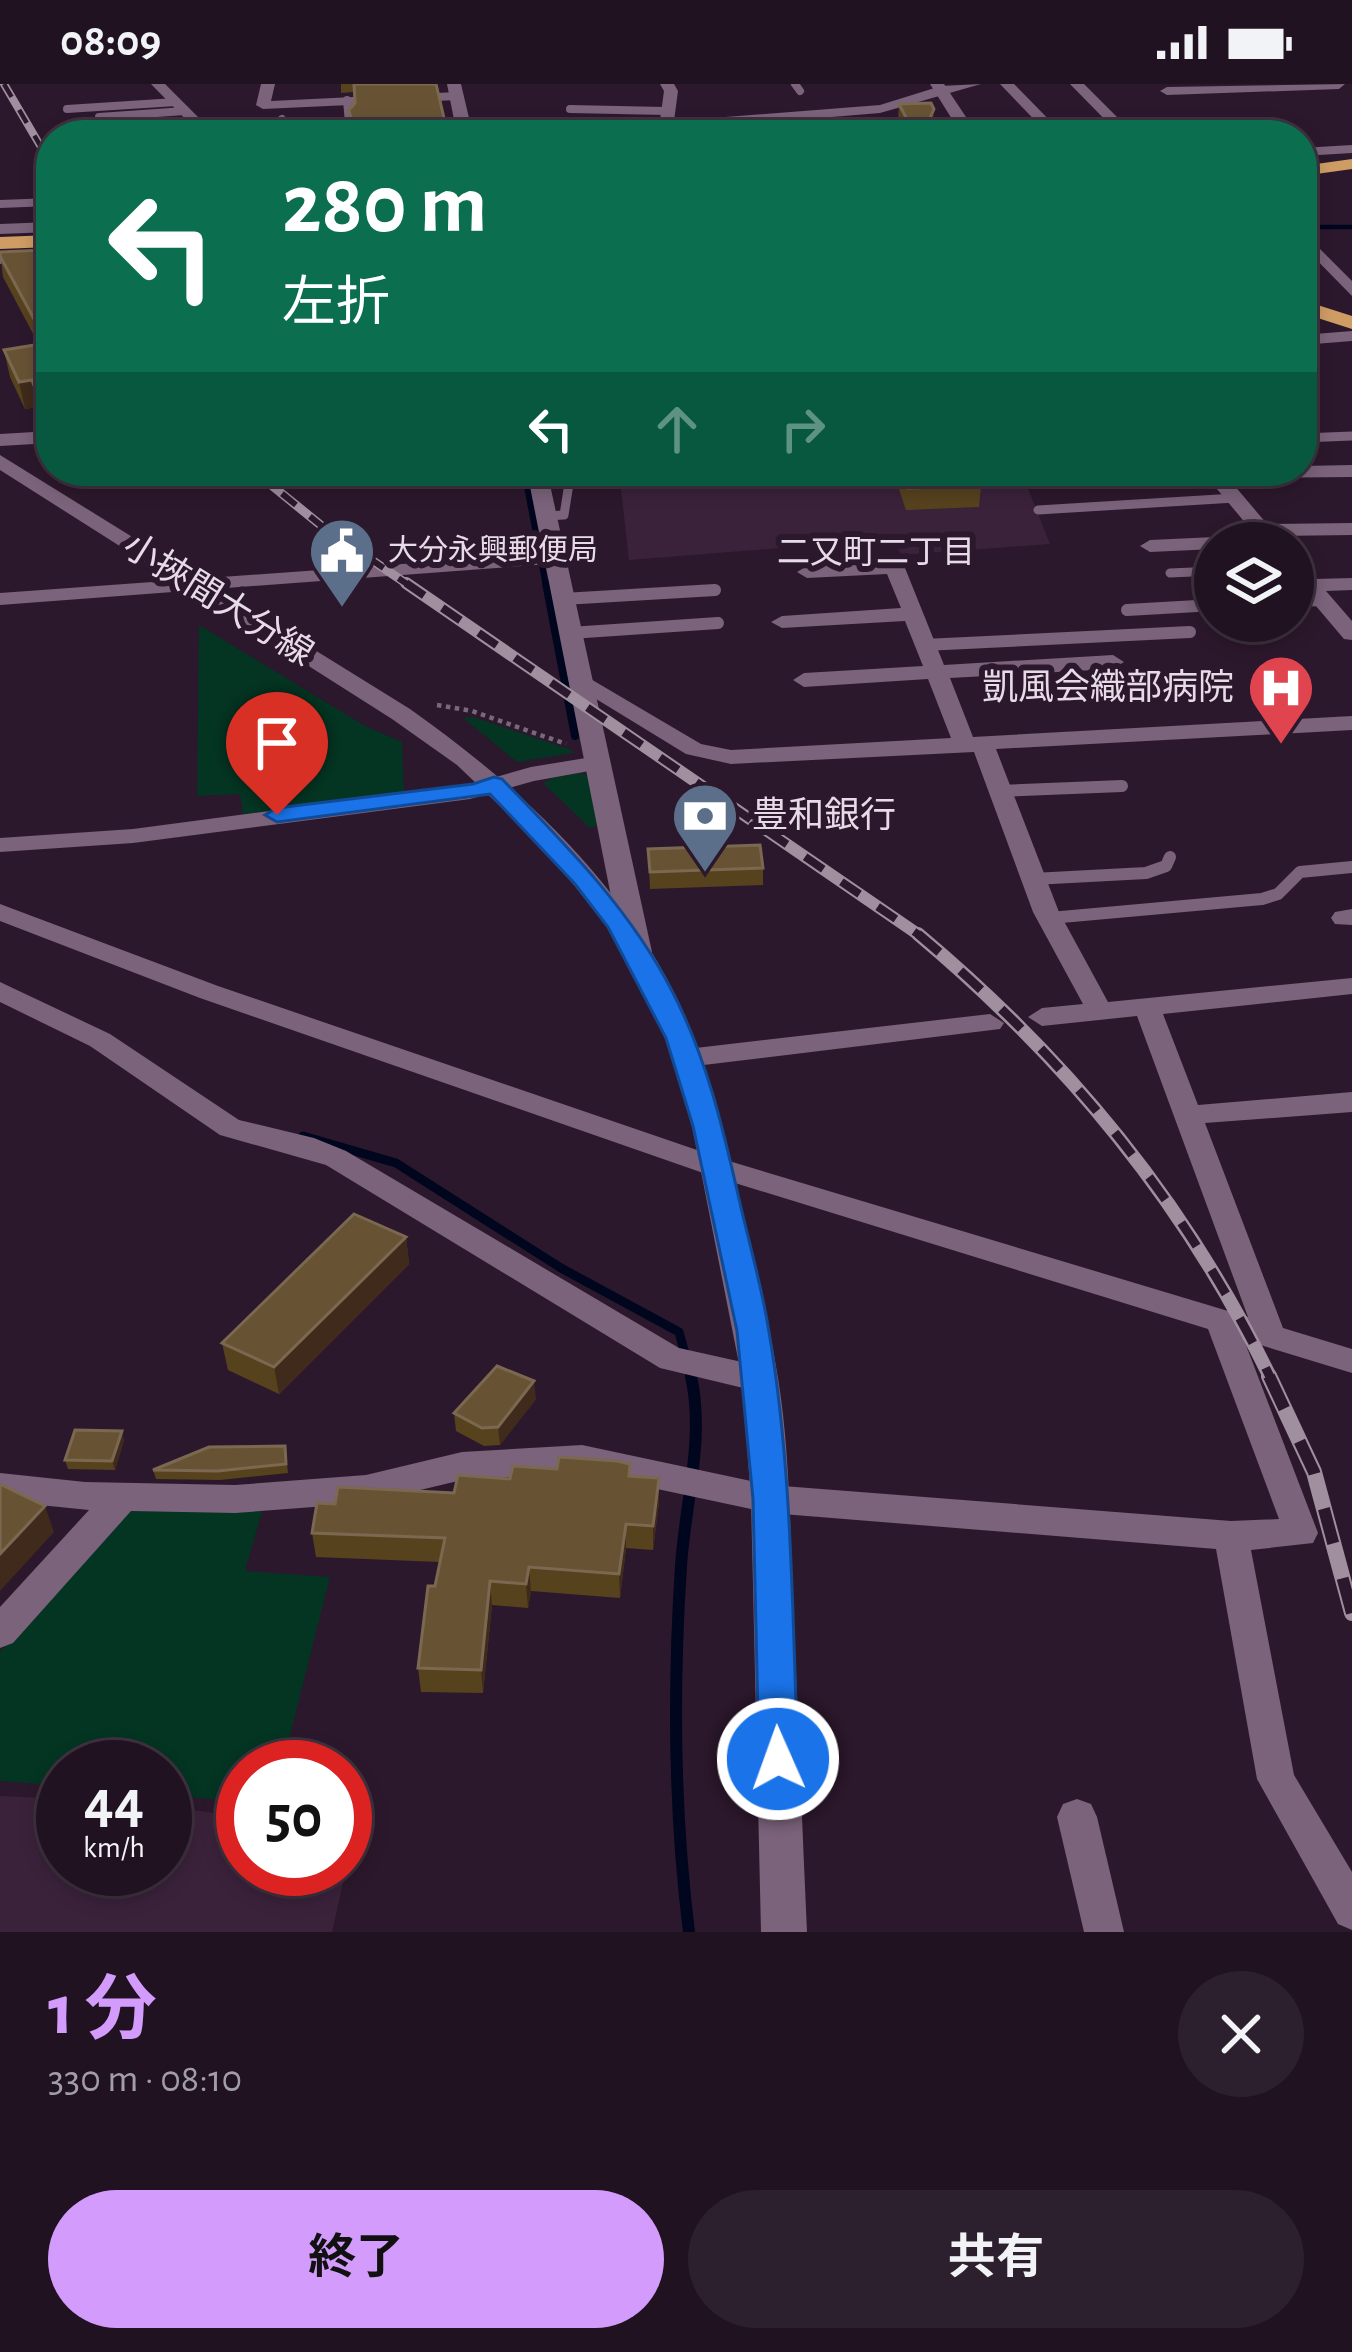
<!DOCTYPE html>
<html lang="ja">
<head>
<meta charset="utf-8">
<style>
  :root { --surface:#211221; --page:#2d202e; --text:#f1f3f6; --muted:#a29ea5; --line:#3e323f; --accent:#d39cfc }
  body { margin:0; font-family:"Alegreya Sans","Noto Sans JP",sans-serif; background:var(--page); color:var(--text); height:100vh; display:flex; flex-direction:column; font-size:45px; white-space:nowrap }
  * { box-sizing:border-box; margin:0 }
  p { font-size:39px; color:var(--muted) }
  .icon { flex:none; width:66px; height:66px; fill:none; stroke:currentColor; stroke-width:2; stroke-linecap:round; stroke-linejoin:round }
  .map { position:relative; height:1848px; overflow:hidden }
  .sheet { display:flex; flex-direction:column; background:var(--surface); flex:1 }
  .sheet>* { flex:none }
  .guide { position:absolute; left:36px; top:36px; width:1281px; height:366px; border-radius:48px; box-shadow:0 6px 18px #0003,0 0 0 3px var(--line); background:#0b6e4f; color:#fff; overflow:hidden }
  .tools { position:absolute; left:1194px; top:438px; display:grid; gap:24px }
  .tools a { display:grid; place-items:center; width:120px; height:120px; border-radius:50%; background:var(--surface); box-shadow:0 6px 18px #0003,0 0 0 3px var(--line); font-size:60px }
  .speed { position:absolute; left:36px; top:1656px; display:flex; gap:24px; font-size:60px; font-weight:700; text-align:center }
  .speed>* { display:grid; place-content:center; width:156px; height:156px; border-radius:50%; background:var(--surface); box-shadow:0 6px 18px #0003,0 0 0 3px var(--line); line-height:1 }
  .speed small { font-size:30px; font-weight:400 }
  .speed .limit { border:18px solid #d22; background:#fff; color:#111 }
  .pin { position:absolute; display:grid; place-items:center; width:102px; height:102px; color:#fff; margin:-123px -51px; border-radius:50% 50% 50% 0; rotate:-45deg; box-shadow:0 0 12px #0007 }
  .pin .icon { rotate:45deg }
  .me { position:absolute; width:132px; margin:-66px; rotate:358deg; stroke-linejoin:round; filter:drop-shadow(0 0 9px #0008) }
  .turn { display:flex; align-items:center; gap:42px; height:252px; padding:0 48px; font-size:54px }
  .turn .icon { width:156px; height:156px; stroke-width:2.5 }
  .turn b { display:block; font-size:84px; line-height:102px }
  .lanes { display:flex; align-items:center; height:114px; padding:0 48px; background:#0003; justify-content:center; gap:60px; direction:ltr }
  .lanes .off { opacity:.35 }
  .round { display:grid; place-items:center; flex:none; width:126px; height:126px; border-radius:63px; background:var(--page) }
  .overview { display:flex; align-items:center; justify-content:space-between; height:204px; padding:0 48px }
  h1 { font-size:72px; font-weight:700; line-height:90px; color:var(--accent) }
  .primary-button { display:flex; gap:24px; margin-top:auto; padding:24px 48px }
  .primary-button a { flex:1; height:138px; border-radius:72px; background:var(--accent); color:#111; font-size:48px; font-weight:700; line-height:138px; text-align:center }
  .primary-button a+a { background:var(--page); color:var(--text) }
  .status { display:flex; justify-content:space-between; align-items:center; height:84px; padding:0 60px; background:var(--surface); direction:ltr }
  .status svg { height:33px; fill:currentColor }
  .map>svg:first-child { display:block }
  .built { fill:#3a223b }
  .green { fill:#043422 }
  .lines { fill:none; stroke-linecap:round; stroke-linejoin:round }
  .stream-far4 { stroke:#00061e; stroke-width:4.5 }
  .stream-far3 { stroke:#00061e; stroke-width:6 }
  .stream-far2 { stroke:#00061e; stroke-width:8 }
  .stream-far1 { stroke:#00061e; stroke-width:9 }
  .stream { stroke:#00061e; stroke-width:12 }
  .path { stroke:#796879; stroke-width:4.5; stroke-dasharray:4.5 4.5; stroke-linecap:butt }
  .service-far2 { stroke:#7b637b; stroke-width:8 }
  .service-far1 { stroke:#7b637b; stroke-width:9 }
  .service { stroke:#7b637b; stroke-width:12 }
  .minor { fill:#7b637b; fill-rule:evenodd }
  .tertiary { fill:#7b637b; fill-rule:evenodd }
  .secondary { fill:#7b637b; fill-rule:evenodd }
  .trunk { fill:#cf9c64; fill-rule:evenodd }
  .rail-far4-casing { stroke:#9f8f9f; stroke-width:8 }
  .rail-far3-casing { stroke:#9f8f9f; stroke-width:9 }
  .rail-far2-casing { stroke:#9f8f9f; stroke-width:12 }
  .rail-far1-casing { stroke:#9f8f9f; stroke-width:14 }
  .rail-casing { stroke:#9f8f9f; stroke-width:16 }
  .rail-far4 { stroke:#2c182c; stroke-width:4.5; stroke-dasharray:15; stroke-linecap:butt }
  .rail-far3 { stroke:#2c182c; stroke-width:6; stroke-dasharray:18; stroke-linecap:butt }
  .rail-far2 { stroke:#2c182c; stroke-width:8; stroke-dasharray:22; stroke-linecap:butt }
  .rail-far1 { stroke:#2c182c; stroke-width:9; stroke-dasharray:28; stroke-linecap:butt }
  .rail { stroke:#2c182c; stroke-width:12; stroke-dasharray:36; stroke-linecap:butt }
  .wall { fill:#57421e }
  .shaded-wall { fill:#3f2a1b }
  .building { fill:#675234; stroke:#7b6850; stroke-width:3 }
  .route { fill:#1a73e8; stroke:#114b97; stroke-width:3 }
  .labels { text-anchor:middle; dominant-baseline:central; stroke-width:12; stroke-linejoin:round; paint-order:stroke }
  .far-poi-label { font-size:30px; fill:#e8dbe8; stroke:#2c182c; text-anchor:start }
  .far-neighbourhood-label { font-size:33px; fill:#e8dbe8; stroke:#2c182c }
  .street-label { font-size:36px; fill:#e8dbe8; stroke:#2c182c }
  .poi-label { font-size:36px; fill:#e8dbe8; stroke:#2c182c; text-anchor:end }
</style>
</head>
<body>
<div class="status"><b>08:09</b><svg viewBox="0 0 49 12"><path d="M0 12V9h3v3zM5 12V6h3v6zM10 12V3h3v9zM15 12V0h3v12zM26 1h20v11H26zM47 4h2v5h-2z"/></svg></div>
<div class="map">
<svg width="1352" height="1848" viewBox="0 0 1352 1848">
  <rect width="100%" height="100%" fill="#2c182c"/>
  <g class="built">
    <polygon points="619,387 1021,387 1050,460 901,471 894,455 629,476"/>
    <polygon points="0,1712 63,1715 63,1785 165,1785 165,1722 243,1733 243,1785 345,1785 345,1753 353,1754 332,1848 0,1848"/>
  </g>
  <g class="green">
    <polygon points="199,541 365,642 402,658 404,710 243,730 240,710 197,712"/>
    <polygon points="473,633 572,666 573,669 517,678 463,634"/>
    <polygon points="581,689 589,692 597,742 590,744 543,699 555,693"/>
    <polygon points="264,1420 245,1487 330,1493 282,1683 243,1683 243,1718 165,1711 165,1683 63,1683 63,1702 0,1697 0,1568 89,1464 134,1425"/>
  </g>
  <g class="lines">
    <polyline class="stream-far4" points="1304,143 1352,143"/>
    <polyline class="stream-far3" points="524,387 546,502"/>
    <polyline class="stream-far2" points="546,499 575,652"/>
    <polyline class="stream-far1" points="303,1052 396,1079 561,1184 679,1248 692,1295"/>
    <path class="stream" d="M689,1848c-15,-120 -16,-245 -8,-366 4,-63 24,-127 10,-190"/>
    <polyline class="path" points="437,621 472,627 566,660"/>
    <g class="service-far2">
      <polyline points="795,0 800,7"/>
      <polyline points="347,16 350,51"/>
      <polyline points="67,25 176,18"/>
      <polyline points="570,25 665,27"/>
      <polyline points="99,33 185,27"/>
      <polyline points="282,35 289,51"/>
      <polyline points="142,51 148,51"/>
      <polyline points="1302,68 1352,65"/>
    </g>
    <g class="service-far1">
      <polyline points="1302,354 1352,352"/>
      <polyline points="1038,426 1235,414"/>
      <polyline points="546,432 564,431 571,387"/>
      <polyline points="1170,489 1215,487"/>
    </g>
    <g class="service">
      <polyline points="563,515 715,506"/>
      <polyline points="1293,517 1323,516"/>
      <polyline points="1127,526 1215,521"/>
      <polyline points="570,549 718,539"/>
      <polyline points="924,561 1190,548"/>
      <polyline points="1000,707 1122,702"/>
      <polyline points="1033,795 1146,789 1166,782 1170,773"/>
      <polyline points="1050,834 1262,815 1278,810 1300,788 1352,783"/>
    </g>
    <g class="minor">
      <polygon points="151,0 165,0 216,51 201,51"/>
      <polygon points="261,0 275,0 271,17 457,8 464,12 457,16 263,25 256,21"/>
      <polygon points="660,0 674,0 678,7 674,37 880,21 941,2 981,0 880,29 673,46 672,51 658,51 664,7"/>
      <polygon points="1000,0 1014,0 1064,51 1049,51"/>
      <polygon points="1070,0 1084,0 1132,48 1205,44 1212,48 1120,51"/>
      <polygon points="1345,0 1339,5 1167,11 1160,7 1167,3"/>
      <polygon points="51,114 51,122 0,124 0,116"/>
      <polygon points="51,138 51,148 0,150 0,140"/>
      <polygon points="1302,147 1352,197 1352,212 1302,161"/>
      <polygon points="51,168 51,178 0,180 0,170"/>
      <polygon points="1352,247 1352,257 1302,261 1302,251"/>
      <polygon points="51,347 51,359 0,362 0,350"/>
      <polygon points="1352,381 1352,393 1228,394 1267,440 1352,439 1352,451 1277,452 1283,459 1262,459 1202,387 1302,387 1302,382"/>
      <polygon points="1215,453 1225,459 1215,459 1215,465 1150,468 1140,462 1150,456"/>
      <polygon points="555,469 562,471 562,479 0,521 0,509"/>
      <polygon points="1293,476 1315,495 1352,494 1352,506 1326,507 1352,537 1352,556 1344,555 1293,495"/>
      <polygon points="895,478 905,484 944,581 1113,571 1124,578 1113,585 950,594 973,653 1352,632 1352,646 996,665 1059,828 1108,918 1352,894 1352,910 1163,930 1198,1021 1352,1008 1352,1028 1205,1039 1283,1244 1352,1265 1352,1289 1244,1256 1318,1449 1313,1459 1251,1466 1294,1691 1352,1788 1352,1846 1338,1840 1257,1695 1216,1465 770,1429 582,1389 462,1396 366,1419 235,1429 131,1427 13,1559 0,1564 0,1523 89,1426 0,1417 0,1389 85,1398 235,1401 366,1391 462,1368 582,1361 770,1401 1231,1437 1279,1435 1208,1245 709,1091 200,914 0,837 0,820 218,902 729,1077 1248,1233 1137,932 1042,942 1028,933 1042,924 1083,920 1033,828 974,668 731,680 686,670 570,599 573,594 589,594 701,660 731,666 951,654 928,595 804,603 793,596 804,589 923,582 905,537 782,544 771,538 782,532 901,524 887,490 807,494 797,488 807,482"/>
      <polygon points="598,672 610,679 606,684 534,697 470,715 133,759 0,768 0,754 133,745 468,701 531,683"/>
      <polygon points="1352,825 1352,841 1335,840 1331,834 1335,828"/>
      <polygon points="0,898 110,950 239,1036 314,1054 346,1067 679,1264 760,1282 772,1286 776,1295 772,1304 760,1308 660,1284 326,1081 220,1051 90,962 0,918"/>
      <polygon points="990,930 1004,939 1000,945 687,983 673,974 687,965"/>
      <polygon points="1077,1715 1091,1720 1097,1733 1124,1848 1084,1848 1057,1733 1063,1720"/>
    </g>
    <g class="tertiary">
      <polygon points="447,0 461,0 473,51 457,51"/>
      <polygon points="930,0 944,0 978,51 962,51"/>
      <polygon points="527,387 547,387 652,868 637,877 622,868"/>
    </g>
    <path class="secondary" d="M0,371l410,254c105,74 205,166 264,283 37,74 54,154 71,234 11,50 25,101 33,152 12,74 12,151 15,227 5,109 9,218 14,327h-46l-10,-433 -9,-120 -50,-253 -27,-88 -22,-49 -36,-62 -33,-42 -48,-54 -69,-66 -65,-46 -392,-249z"/>
    <g class="trunk">
      <polygon points="1352,75 1352,85 1302,92 1302,82"/>
      <polygon points="51,151 51,163 0,165 0,153"/>
      <polygon points="1302,216 1352,232 1352,245 1302,229"/>
    </g>
    <g class="rail-far4-casing">
      <polyline id="rail-far4" points="4,0 51,80"/>
    </g>
    <g class="rail-far3-casing">
      <polyline id="rail-far3" points="254,387 323,443 410,502"/>
    </g>
    <g class="rail-far2-casing">
      <polyline id="rail-far2" points="406,499 922,853"/>
    </g>
    <g class="rail-far1-casing">
      <path id="rail-far1" d="M918,850c149,125 268,269 353,445"/>
    </g>
    <g class="rail-casing">
      <polyline id="rail" points="1269,1292 1314,1388 1352,1529"/>
    </g>
    <use href="#rail-far4" class="rail-far4"/>
    <use href="#rail-far3" class="rail-far3"/>
    <use href="#rail-far2" class="rail-far2"/>
    <use href="#rail-far1" class="rail-far1"/>
    <use href="#rail" class="rail"/>
  </g>
  <g class="wall">
    <polygon points="341,0 436,0 448,51 351,51 349,26 355,19 354,8 341,9"/>
    <polygon points="899,20 934,25 933,37 951,51 905,51 898,37"/>
    <polygon points="43,166 48,191 51,191 41,331 37,323 25,325 10,293 4,266 39,261 3,193 0,168"/>
    <polygon points="893,387 975,387 981,402 979,423 906,426"/>
    <polygon points="648,765 763,784 763,801 650,805"/>
    <polygon points="406,1153 409,1180 279,1310 228,1286 222,1259"/>
    <polygon points="536,1315 500,1361 484,1362 456,1347 454,1329"/>
    <polygon points="124,1356 115,1386 68,1385 65,1376"/>
    <polygon points="285,1362 288,1389 220,1396 156,1395 153,1386"/>
    <polygon points="630,1380 630,1392 659,1394 659,1418 653,1466 626,1464 620,1514 531,1507 528,1524 492,1521 483,1609 421,1608 418,1584 440,1478 316,1473 312,1449 335,1420 454,1409 557,1385"/>
  </g>
  <g class="shaded-wall">
    <polygon points="43,166 48,191 37,193"/>
    <polygon points="32,296 37,323 25,325 19,298"/>
    <polygon points="51,302 51,330 41,331 35,304"/>
    <polygon points="406,1153 409,1180 279,1310 274,1283"/>
    <polygon points="534,1297 536,1315 500,1361 498,1343"/>
    <polygon points="122,1347 124,1356 115,1386 112,1377"/>
    <polygon points="659,1394 659,1418 653,1466 653,1442"/>
    <polygon points="45,1422 54,1448 0,1507 0,1470"/>
    <polygon points="626,1440 626,1464 620,1514 619,1490"/>
    <polygon points="529,1483 531,1507 528,1524 526,1500"/>
    <polygon points="490,1497 492,1521 483,1609 481,1586"/>
  </g>
  <g class="building">
    <polygon points="354,0 436,0 448,51 355,51 349,26 355,19"/>
    <polygon points="931,19 934,25 929,36 944,40 951,51 915,51 899,20"/>
    <polygon points="839,46 878,51 833,51"/>
    <polygon points="43,166 37,193 51,191 51,302 35,304 32,296 19,298 4,266 47,259 0,172 0,168"/>
    <polygon points="902,387 975,387 981,402 908,404"/>
    <polygon points="760,761 763,784 650,788 648,765"/>
    <polygon points="354,1130 406,1153 274,1283 222,1259"/>
    <polygon points="497,1282 534,1297 498,1343 482,1344 454,1329"/>
    <polygon points="75,1346 122,1347 112,1377 65,1376"/>
    <polygon points="285,1362 286,1380 218,1387 153,1386 209,1363"/>
    <polygon points="559,1373 617,1377 630,1380 629,1392 659,1394 653,1442 626,1440 619,1490 529,1483 526,1500 490,1497 481,1586 418,1584 428,1502 435,1502 445,1454 312,1449 317,1419 335,1420 338,1403 454,1409 458,1391 510,1395 513,1382 557,1385"/>
    <polygon points="0,1400 45,1422 0,1470"/>
  </g>
  <path class="route" d="M494,693l8,2c64,66 128,130 170,212 34,65 51,137 67,208 10,44 23,88 30,133 24,140 23,285 29,427l-6,12 -14,5 -13,-5 -6,-12 -6,-260 -16,-168 -44,-205 -27,-88 -58,-111 -33,-43 -85,-90 -213,28 -12,-7 12,-7 196,-24z"/>
  <defs>
    <g id="civic-pin" transform="scale(3.45)"><path d="M0 17L-7.5 6A9.5 9.5 0 1 1 7.5 6Z" fill="#5c6f8a" stroke="#2c182c"/><path d="M-.6-6.5H3V-4.5H.6V-3L4-1V1h2V6H-6V1h2V-1L-.6-3ZM-1.2 2.5V6h2.4V2.5Z" fill="#fff"/></g>
    <g id="hospital-pin" transform="scale(3.45)"><path d="M0 17L-7.5 6A9.5 9.5 0 1 1 7.5 6Z" fill="#e0444e" stroke="#2c182c"/><path d="M-5-5h3v3.5h4V-5h3V5h-3V1.5h-4V5h-3Z" fill="#fff"/></g>
    <g id="bank-pin" transform="scale(3.45)"><path d="M0 17L-7.5 6A9.5 9.5 0 1 1 7.5 6Z" fill="#5c6f8a" stroke="#2c182c"/><path d="M-6-4H6V4H-6ZM0-2.3a2.3 2.3 0 1 0 0 4.6a2.3 2.3 0 1 0 0-4.6Z" fill="#fff"/></g>
  </defs>
  <g fill-rule="evenodd">
    <use href="#civic-pin" x="342" y="467"/>
    <use href="#hospital-pin" x="1281" y="604"/>
    <use href="#bank-pin" x="705" y="732"/>
  </g>
  <g class="labels">
    <g class="far-poi-label">
      <text x="388" y="467">大分永興郵便局</text>
    </g>
    <g class="far-neighbourhood-label">
      <text x="876" y="469">二又町二丁目</text>
    </g>
    <g class="street-label">
      <text transform="translate(218 516) rotate(32)">小挾間大分線</text>
    </g>
    <g class="poi-label">
      <text x="1234" y="604">凱風会織部病院</text>
      <text x="752" y="732" text-anchor="start">豊和銀行</text>
    </g>
  </g>
</svg>
<div class="tools">
<a><svg class="icon" aria-label="layers" viewBox="0 0 24 24"><path d="M12 4l9 5-9 5-9-5zM3 14l9 5 9-5"/></svg></a>
</div>
<div class="speed"><div>44<small>km/h</small></div><div class="limit">50</div></div>
<div class="pin" style="left:277px;top:731px;background:#d93025"><svg class="icon" aria-label="arrive" viewBox="0 0 24 24"><path d="M6 21V4h12l-3 4 3 4H6"/></svg></div>
<svg class="me" style="left:778px;top:1675px" viewBox="-20 -20 40 40"><circle r="17" fill="#1a73e8" stroke="#fff" stroke-width="3"/><path d="M0-11L8 9 0 5-8 9z" fill="#fff"/></svg>
<div class="guide">
<div class="turn"><svg class="icon" aria-label="left" viewBox="0 0 24 24"><path d="M17 20v-9H6M10 6l-5 5 5 5"/></svg><div><b>280 m</b>左折</div></div>
<div class="lanes"><svg class="icon" aria-label="left" viewBox="0 0 24 24"><path d="M17 20v-9H6M10 6l-5 5 5 5"/></svg><svg class="icon off" aria-label="ahead" viewBox="0 0 24 24"><path d="M12 20V5M6 11l6-6 6 6"/></svg><svg class="icon off" aria-label="right" viewBox="0 0 24 24"><path d="M7 20v-9h11M14 6l5 5-5 5"/></svg></div>
</div>
</div>
<section class="sheet">
<div class="overview"><div><h1>1 分</h1><p>330 m · 08:10</p></div><a class="round"><svg class="icon" aria-label="close" viewBox="0 0 24 24"><path d="M6 6l12 12M18 6L6 18"/></svg></a></div>
<div class="primary-button"><a>終了</a><a>共有</a></div>
</section>
</body>
</html>
